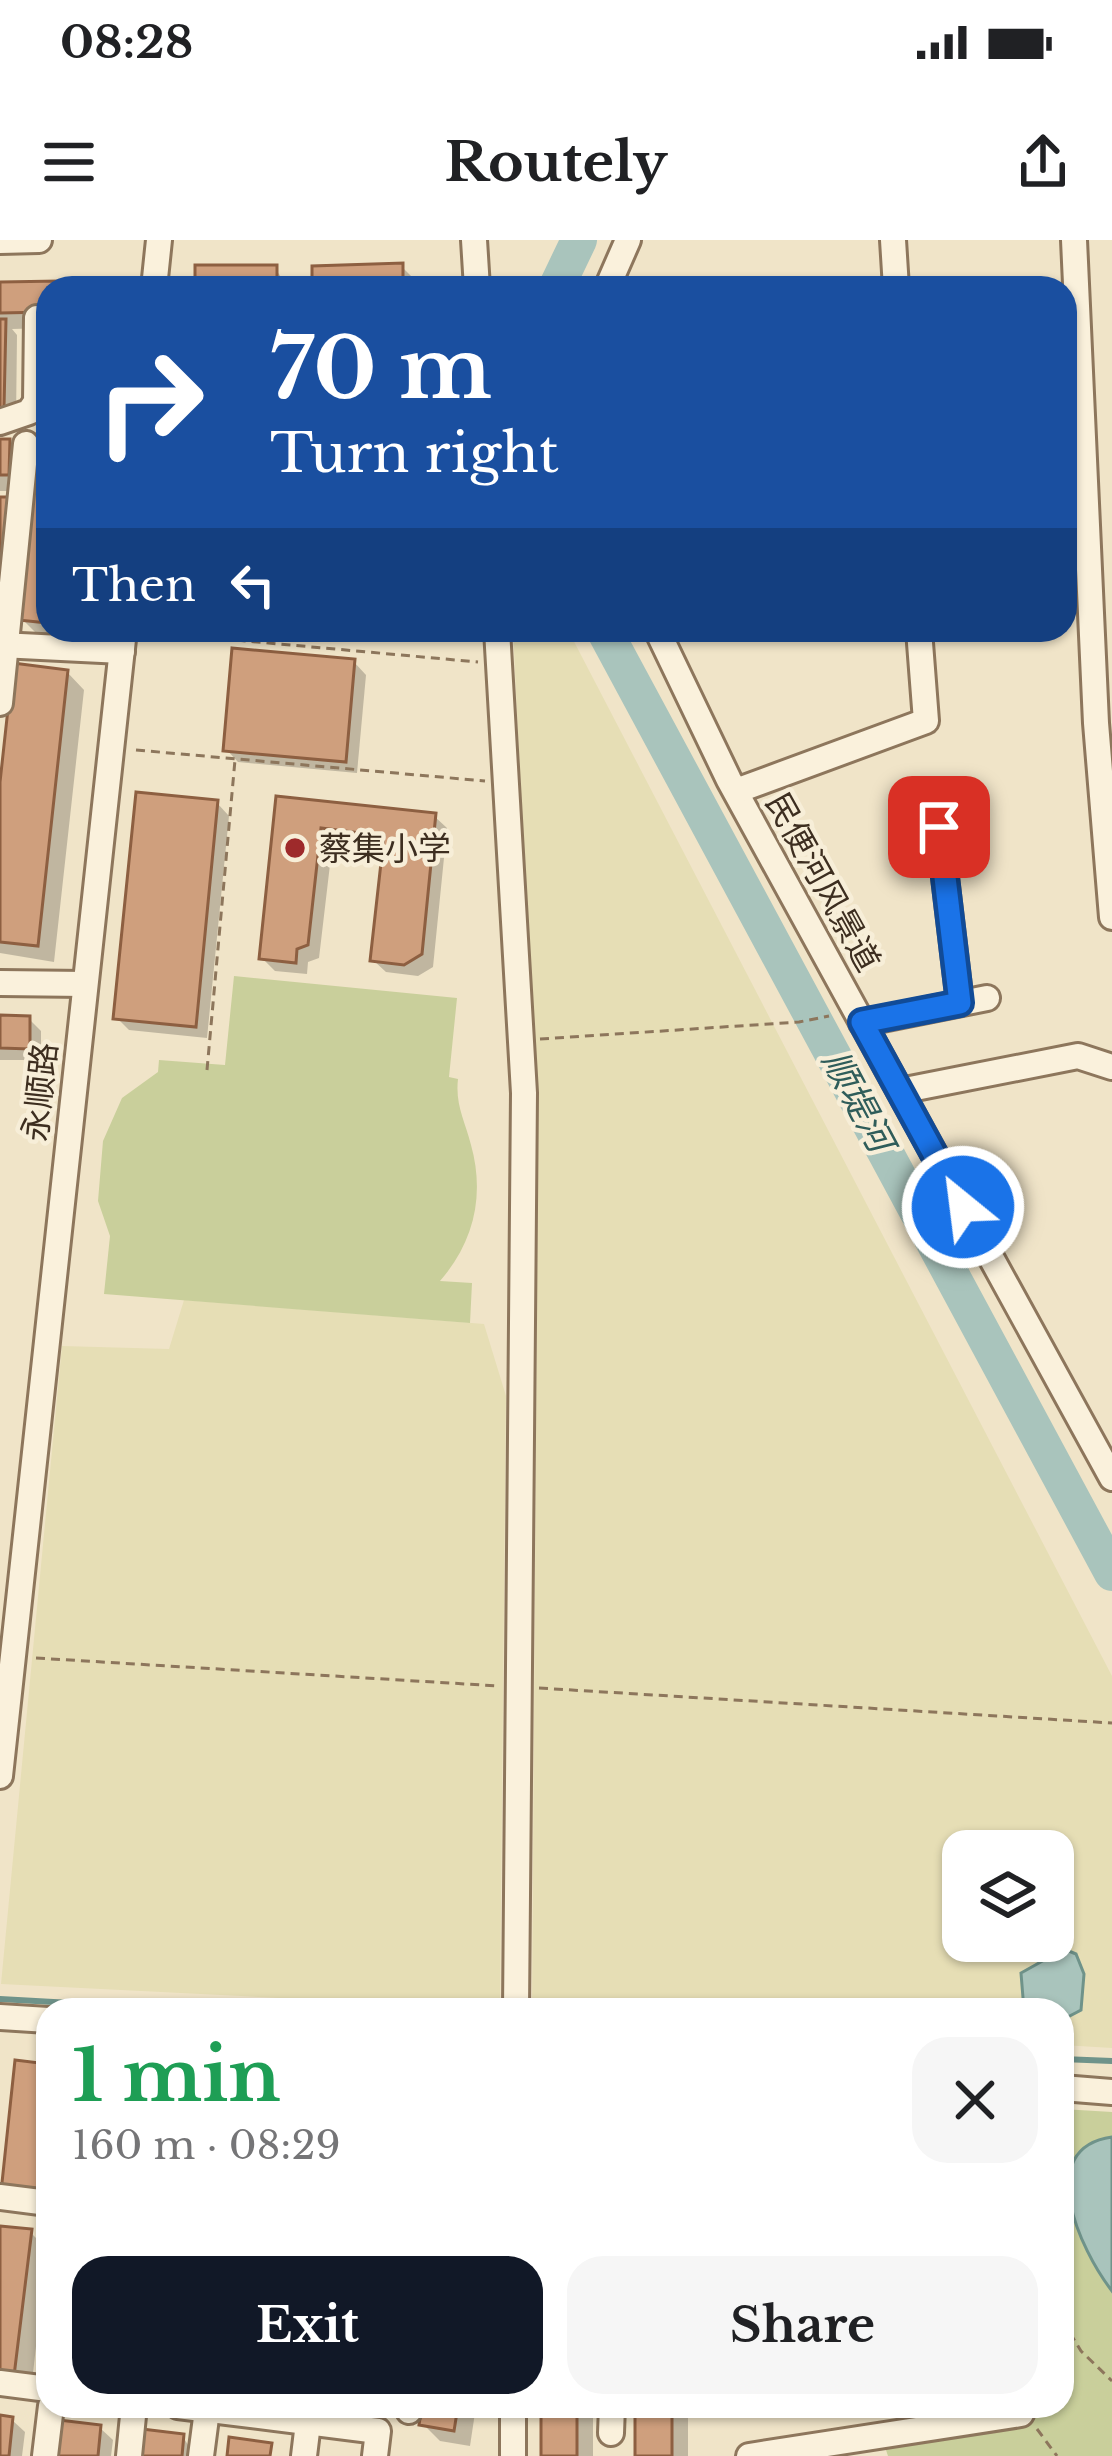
<!DOCTYPE html>
<html lang="en">
<head>
<meta charset="utf-8">
<style>
  :root { --surface:#fff; --page:#f6f6f6; --text:#202124; --muted:#757577; --accent:#111827 }
  body { margin:0; font-family:"Libre Baskerville","Noto Sans SC",serif; background:var(--page); color:var(--text); height:100vh; display:flex; flex-direction:column; font-size:45px; white-space:nowrap }
  * { box-sizing:border-box; margin:0 }
  p { font-size:39px; color:var(--muted) }
  .icon { flex:none; width:66px; height:66px; fill:none; stroke:currentColor; stroke-width:2; stroke-linecap:round; stroke-linejoin:round }
  .map { position:relative; flex:1; overflow:hidden }
  .panel { position:absolute; left:36px; top:1758px; width:1038px; height:420px; display:flex; flex-direction:column; background:var(--surface); border-radius:36px; box-shadow:0 3px 9px #0004 }
  .panel>* { flex:none }
  .banner { position:absolute; left:36px; top:36px; width:1041px; height:366px; border-radius:36px; box-shadow:0 3px 9px #0004; background:#1a4fa0; color:#fff; overflow:hidden }
  .tools { position:absolute; left:942px; top:1590px; display:grid; gap:24px }
  .tools a { display:grid; place-items:center; width:132px; height:132px; border-radius:24px; background:var(--surface); box-shadow:0 3px 9px #0004; font-size:60px }
  .pin { position:absolute; display:grid; place-items:center; width:102px; height:102px; color:#fff; margin:-51px; border-radius:24px; box-shadow:0 6px 18px #0006 }
  .me { position:absolute; width:132px; margin:-66px; rotate:331deg; stroke-linejoin:round; filter:drop-shadow(0 0 9px #0008) }
  .turn { display:flex; align-items:center; gap:42px; height:252px; padding:0 36px; font-size:54px }
  .turn .icon { width:156px; height:156px; stroke-width:2.5 }
  .turn b { display:block; font-size:84px; line-height:102px }
  .then { display:flex; align-items:center; height:114px; padding:0 36px; background:#0003; gap:24px; font-size:45px }
  .round { display:grid; place-items:center; flex:none; width:126px; height:126px; border-radius:36px; background:var(--page) }
  .headline { display:flex; align-items:center; justify-content:space-between; height:204px; padding:0 36px }
  h1 { font-size:72px; font-weight:700; line-height:90px; color:#1e9e55 }
  .primary-button { display:flex; gap:24px; margin-top:auto; padding:24px 36px }
  .primary-button a { flex:1; height:138px; border-radius:36px; background:var(--accent); color:#fff; font-size:48px; font-weight:700; line-height:138px; text-align:center }
  .primary-button a+a { background:var(--page); color:var(--text) }
  .status { display:flex; justify-content:space-between; align-items:center; height:84px; padding:0 60px; background:var(--surface); direction:ltr }
  .status svg { height:33px; fill:currentColor }
  header { display:flex; justify-content:space-between; align-items:center; height:156px; padding:0 36px; background:var(--surface); font-size:54px; font-weight:700 }
  .map>svg:first-child { display:block }
  .farmland { fill:#e6deb5; fill-rule:evenodd }
  .green { fill:#c9cf9b }
  .water { fill:#a9c4bc; stroke:#6f938a; stroke-width:3 }
  .shadow { fill:#0003 }
  .lines { fill:none; stroke-linecap:round; stroke-linejoin:round }
  .stream { stroke:#6f938a; stroke-width:6 }
  .river { stroke:#a9c4bc; stroke-width:36 }
  .building { fill:#cf9f7d; stroke:#8d5f41; stroke-width:3 }
  .minor-casing { stroke:#8d765c; stroke-width:30 }
  .path { stroke:#8d765c; stroke-width:3; stroke-dasharray:9 6; stroke-linecap:butt }
  .minor { stroke:#faf1dc; stroke-width:24 }
  .route-casing { stroke:#114b97; stroke-width:30 }
  .route { stroke:#1a73e8; stroke-width:21 }
  .poi-dot { fill:#9e2a2b; stroke:#f7eed8; stroke-width:4.5 }
  .labels { text-anchor:middle; dominant-baseline:central; stroke-width:9; stroke-linejoin:round; paint-order:stroke }
  .poi-label { font-size:33px; fill:#3d2e20; stroke:#f7eed8; text-anchor:start }
  .street-label { font-size:33px; fill:#3d2e20; stroke:#f7eed8 }
  .water-label { font-size:36px; font-style:italic; fill:#2f5d5a; stroke:#f7eed8 }
</style>
</head>
<body>
<div class="status"><b>08:28</b><svg viewBox="0 0 49 12"><path d="M0 12V9h3v3zM5 12V6h3v6zM10 12V3h3v9zM15 12V0h3v12zM26 1h20v11H26zM47 4h2v5h-2z"/></svg></div>
<header><svg class="icon" aria-label="menu" viewBox="0 0 24 24"><path d="M4 6h16M4 12h16M4 18h16"/></svg>Routely<svg class="icon" aria-label="share" viewBox="0 0 24 24"><path d="M12 15V3M7 8l5-5 5 5M5 13v7h14v-7"/></svg></header>
<div class="map">
<svg width="1112" height="2216" viewBox="0 0 1112 2216">
  <rect width="100%" height="100%" fill="#f0e4c8"/>
  <g class="farmland">
    <path d="M513,390h55l544,1046v372l-50,-3v-35h-530l6,-866zM963,1611h90v90h-90z"/>
    <polygon points="184,1060 484,1084 506,1156 500,1769 1,1744 62,1106 169,1109"/>
  </g>
  <g class="green">
    <path d="M234,736l223,22 -8,79 9,2c-3,26 7,42 13,66 14,50 3,97 -31,136l32,2 -2,40 -366,-29 6,-58 -12,-35 5,-60 19,-43 36,-26 1,-12 66,5z"/>
    <polygon points="1062,1869 1112,1872 1112,2216 888,2216 884,2204 999,2166 1062,2166"/>
  </g>
  <g class="water">
    <polygon points="1064,1709 1076,1714 1084,1734 1081,1770 1062,1780 1062,1770 1024,1770 1021,1733"/>
    <path d="M1112,1897v154c-32,-41 -79,-143 0,-154z"/>
  </g>
  <g class="shadow">
    <polygon points="401,26 414,39 414,48 315,48"/>
    <polygon points="275,28 288,48 198,48"/>
    <polygon points="58,44 62,48 48,48 48,88 12,89 17,95 16,180 0,179 0,45"/>
    <polygon points="0,202 8,202 26,219 25,251 0,251"/>
    <polygon points="48,203 48,390 91,390 90,401 39,396 22,379"/>
    <polygon points="0,260 24,277 12,426 67,432 84,450 54,722 0,713 0,569 11,471"/>
    <polygon points="354,422 366,435 357,533 238,522 226,509"/>
    <polygon points="278,560 434,576 447,588 433,727 418,736 386,732 373,720 386,606 333,599 319,718 308,722 307,734 275,731 262,718"/>
    <polygon points="217,563 229,576 207,798 129,790 117,778"/>
    <polygon points="0,778 29,779 41,791 41,820 0,820"/>
    <polygon points="18,1823 48,1827 48,1967 16,1964"/>
    <polygon points="0,1989 30,1992 47,2009 31,2151 0,2147"/>
    <polygon points="338,2166 388,2166 385,2192 354,2189"/>
    <polygon points="425,2166 476,2166 470,2206 440,2201 423,2184"/>
    <rect x="544" y="2166" width="49" height="50"/>
    <rect x="638" y="2166" width="50" height="50"/>
    <polygon points="0,2178 12,2180 25,2192 22,2216 0,2216"/>
    <polygon points="100,2188 113,2200 111,2216 58,2216"/>
    <polygon points="183,2197 195,2216 141,2216"/>
  </g>
  <g class="lines">
    <g class="stream">
      <polyline points="0,1759 196,1770"/>
      <polyline points="1062,1819 1112,1821"/>
    </g>
    <g class="river">
      <polyline points="556,48 579,0"/>
      <polyline points="604,390 1112,1333"/>
    </g>
  </g>
  <g class="building">
    <polygon points="403,23 403,48 312,48 312,26"/>
    <rect x="195" y="25" width="82" height="23"/>
    <polygon points="72,40 104,42 104,48 72,48"/>
    <polygon points="59,41 59,48 48,48 48,72 0,73 0,42"/>
    <polygon points="0,79 6,79 4,168 0,168"/>
    <polygon points="0,199 10,199 9,235 0,235"/>
    <polygon points="37,199 48,200 48,383 18,380"/>
    <polygon points="0,257 8,257 0,372"/>
    <polygon points="232,408 355,419 346,522 223,511"/>
    <polygon points="13,423 68,430 38,706 0,702 0,542"/>
    <polygon points="136,552 218,560 196,787 113,779"/>
    <polygon points="276,556 436,573 422,714 404,725 370,721 384,596 321,588 308,705 297,709 296,723 259,719"/>
    <polygon points="0,775 30,776 30,809 0,808"/>
    <polygon points="15,1820 48,1824 37,1956 1,1952"/>
    <polygon points="0,1986 32,1989 14,2136 0,2134"/>
    <polygon points="335,2166 370,2166 369,2177 334,2172"/>
    <polygon points="422,2166 458,2166 454,2191 419,2185"/>
    <rect x="541" y="2166" width="36" height="50"/>
    <rect x="635" y="2166" width="37" height="50"/>
    <polygon points="0,2175 13,2177 9,2216 0,2216"/>
    <polygon points="59,2180 101,2185 98,2216 55,2216"/>
    <polygon points="142,2189 184,2194 182,2216 138,2216"/>
    <polygon points="229,2197 272,2203 270,2216 227,2216"/>
  </g>
  <g class="lines">
    <g class="minor-casing">
      <g id="minor">
        <polyline points="474,0 477,48"/>
        <polyline points="893,0 896,48"/>
        <polyline points="1074,0 1096,483 1112,677"/>
        <polyline points="0,1 39,0"/>
        <polyline points="154,48 159,0"/>
        <polyline points="607,48 628,0"/>
        <polyline points="0,182 29,172 36,162 37,78"/>
        <polyline points="497,390 524,853 516,1770"/>
        <polyline points="657,390 729,540 1112,1238"/>
        <polyline points="0,405 122,411"/>
        <polyline points="0,463 26,204"/>
        <polyline points="736,551 926,481 919,390"/>
        <polyline points="939,587 960,763"/>
        <polyline points="0,743 85,744"/>
        <polyline points="862,783 987,758"/>
        <polyline points="900,851 1078,816 1112,827"/>
        <polyline points="0,1536 124,390"/>
        <polyline points="0,1777 48,1780"/>
        <polyline points="1062,1848 1112,1852"/>
        <polyline points="0,1957 48,1963"/>
        <polyline points="0,2143 48,2149"/>
        <polyline points="178,2166 378,2191 375,2216"/>
        <polyline points="409,2171 410,2166"/>
        <polyline points="611,2193 612,2166"/>
        <polyline points="45,2216 51,2166"/>
        <polyline points="129,2216 134,2166"/>
        <polyline points="201,2216 207,2170"/>
        <polyline points="304,2216 308,2183"/>
        <polyline points="513,2216 513,2166"/>
        <polyline points="749,2216 1021,2174 1017,2166"/>
      </g>
    </g>
    <g class="path">
      <polyline points="147,392 478,422"/>
      <polyline points="136,510 485,541"/>
      <polyline points="540,799 799,782 829,776"/>
      <polyline points="207,830 235,520"/>
      <polyline points="36,1418 499,1446"/>
      <polyline points="539,1448 1112,1483"/>
      <polyline points="1062,2080 1081,2111 1112,2141"/>
      <polyline points="1037,2189 1057,2216"/>
    </g>
    <use href="#minor" class="minor"/>
  </g>
  <g class="lines">
    <g class="route-casing">
      <polyline id="route" points="939,587 960,763 862,782 963,967"/>
    </g>
    <use href="#route" class="route"/>
  </g>
  <circle class="poi-dot" cx="295" cy="608" r="12"/>
  <g class="labels">
    <g class="poi-label">
      <text x="319" y="608">蔡集小学</text>
    </g>
    <g class="street-label">
      <text transform="translate(823 642) rotate(61)">民便河风景道</text>
      <text transform="translate(40 852) rotate(-84)">永顺路</text>
    </g>
    <g class="water-label">
      <text transform="translate(858 861) rotate(62)">顺堤河</text>
    </g>
  </g>
</svg>
<div class="tools">
<a><svg class="icon" aria-label="layers" viewBox="0 0 24 24"><path d="M12 4l9 5-9 5-9-5zM3 14l9 5 9-5"/></svg></a>
</div>
<div class="pin" style="left:939px;top:587px;background:#d93025"><svg class="icon" aria-label="arrive" viewBox="0 0 24 24"><path d="M6 21V4h12l-3 4 3 4H6"/></svg></div>
<svg class="me" style="left:963px;top:967px" viewBox="-20 -20 40 40"><circle r="17" fill="#1a73e8" stroke="#fff" stroke-width="3"/><path d="M0-11L8 9 0 5-8 9z" fill="#fff"/></svg>
<div class="banner">
<div class="turn"><svg class="icon" aria-label="right" viewBox="0 0 24 24"><path d="M7 20v-9h11M14 6l5 5-5 5"/></svg><div><b>70 m</b>Turn right</div></div>
<div class="then">Then<svg class="icon" aria-label="left" viewBox="0 0 24 24"><path d="M17 20v-9H6M10 6l-5 5 5 5"/></svg></div>
</div>
<section class="panel">
<div class="headline"><div><h1>1 min</h1><p>160 m · 08:29</p></div><a class="round"><svg class="icon" aria-label="close" viewBox="0 0 24 24"><path d="M6 6l12 12M18 6L6 18"/></svg></a></div>
<div class="primary-button"><a>Exit</a><a>Share</a></div>
</section>
</div>
</body>
</html>
